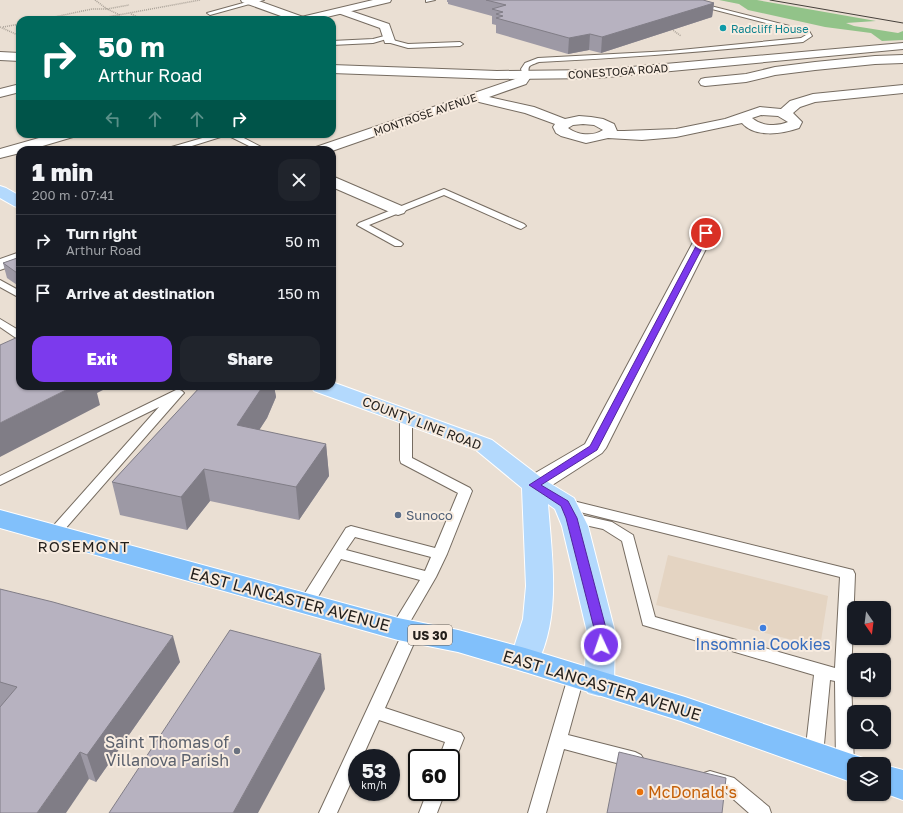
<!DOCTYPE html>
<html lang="en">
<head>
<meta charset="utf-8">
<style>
  :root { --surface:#171b24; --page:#20242c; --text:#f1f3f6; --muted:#9ea1a6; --line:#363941; --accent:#7c3aed }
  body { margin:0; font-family:"Golos Text",sans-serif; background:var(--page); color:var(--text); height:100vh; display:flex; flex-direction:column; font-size:15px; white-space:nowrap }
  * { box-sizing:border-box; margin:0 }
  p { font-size:13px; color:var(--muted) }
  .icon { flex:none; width:22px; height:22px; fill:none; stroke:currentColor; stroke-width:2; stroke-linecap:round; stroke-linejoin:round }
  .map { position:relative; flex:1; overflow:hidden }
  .panel { position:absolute; left:16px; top:146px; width:320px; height:244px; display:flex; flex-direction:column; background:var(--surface); border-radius:12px; box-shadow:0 1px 3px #0004 }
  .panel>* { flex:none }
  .guide { position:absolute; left:16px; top:16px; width:320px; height:122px; border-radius:12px; box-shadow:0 1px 3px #0004; background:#00695c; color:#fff; overflow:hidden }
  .needle { width:26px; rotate:166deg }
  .tools { position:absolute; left:847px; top:601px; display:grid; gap:8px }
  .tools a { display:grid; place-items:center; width:44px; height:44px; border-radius:8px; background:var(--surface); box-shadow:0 1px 3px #0004; font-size:20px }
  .speed { position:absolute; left:348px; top:749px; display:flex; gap:8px; font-size:20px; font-weight:700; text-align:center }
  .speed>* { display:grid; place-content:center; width:52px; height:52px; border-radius:50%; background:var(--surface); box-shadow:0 1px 3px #0004; line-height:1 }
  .speed small { font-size:10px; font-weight:400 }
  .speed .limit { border:2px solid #111; border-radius:6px; background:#fff; color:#111 }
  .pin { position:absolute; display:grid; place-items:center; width:34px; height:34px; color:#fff; margin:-17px; border:2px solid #fff; border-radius:50%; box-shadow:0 1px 4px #0007 }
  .me { position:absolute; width:44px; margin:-22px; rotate:357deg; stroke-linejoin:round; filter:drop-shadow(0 0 3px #0008) }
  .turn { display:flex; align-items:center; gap:14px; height:84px; padding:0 16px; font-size:18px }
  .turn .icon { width:52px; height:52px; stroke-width:2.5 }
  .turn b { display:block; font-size:28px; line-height:34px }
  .lanes { display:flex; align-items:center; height:38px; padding:0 16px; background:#0003; justify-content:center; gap:20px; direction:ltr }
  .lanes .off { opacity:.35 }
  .round { display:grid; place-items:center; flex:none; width:42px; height:42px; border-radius:12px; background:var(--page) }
  .headline { display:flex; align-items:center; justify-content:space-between; height:68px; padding:0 16px }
  h1 { font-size:24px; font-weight:800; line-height:30px }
  .primary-button { display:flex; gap:8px; margin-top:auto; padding:8px 16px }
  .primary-button a { flex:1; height:46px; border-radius:12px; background:var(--accent); color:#fff; font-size:16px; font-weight:800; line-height:46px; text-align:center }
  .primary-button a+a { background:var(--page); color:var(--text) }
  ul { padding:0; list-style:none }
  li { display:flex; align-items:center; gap:12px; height:52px; padding:0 16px; border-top:1px solid var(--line) }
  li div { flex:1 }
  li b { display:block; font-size:15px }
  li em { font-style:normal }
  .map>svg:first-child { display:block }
  .built { fill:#e4d4c2 }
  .green { fill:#92c389 }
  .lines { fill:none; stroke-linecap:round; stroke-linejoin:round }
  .lane-casing { stroke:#766c61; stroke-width:2 }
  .street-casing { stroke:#766c61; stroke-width:2 }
  .secondary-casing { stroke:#766c61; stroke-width:2 }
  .primary-casing { stroke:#fff; stroke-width:2 }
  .highway-casing { stroke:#fff; stroke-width:2 }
  .path { stroke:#aaa298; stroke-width:1.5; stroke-dasharray:1 1; stroke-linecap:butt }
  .lane { fill:#fff; fill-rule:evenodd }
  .street { fill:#fff; fill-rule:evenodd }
  .secondary { fill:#fff; fill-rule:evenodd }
  .primary { fill:#b3d9fd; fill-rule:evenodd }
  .highway { fill:#81c0fb; fill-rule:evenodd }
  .tram { stroke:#46403b; stroke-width:1 }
  .wall { fill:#9d99a5 }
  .shaded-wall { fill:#807d86 }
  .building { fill:#b7b2c0; stroke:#807d86 }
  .route { fill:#7c3aed; stroke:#51269a }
  .culture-dot { fill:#0f9aa8; stroke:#f8ece0; stroke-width:1.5 }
  .service-dot { fill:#5c6f8a; stroke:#f8ece0; stroke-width:1.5 }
  .shop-dot { fill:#3f7fe0; stroke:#f8ece0; stroke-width:1.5 }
  .worship-dot { fill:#6b7280; stroke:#f8ece0; stroke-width:1.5 }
  .food-dot { fill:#e8710a; stroke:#f8ece0; stroke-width:1.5 }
  .labels { text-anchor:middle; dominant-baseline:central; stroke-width:4; stroke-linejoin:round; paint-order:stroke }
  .far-culture-label { font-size:11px; fill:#0d838f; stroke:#f8ece0; text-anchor:start }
  .far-street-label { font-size:11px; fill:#231f1b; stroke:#f8ece0 }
  .shield { fill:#f8ece0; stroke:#635c56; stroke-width:1 }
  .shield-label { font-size:12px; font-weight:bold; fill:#231f1b }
  .street-label { font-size:13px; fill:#231f1b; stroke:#f8ece0 }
  .service-label { font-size:13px; fill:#4e5e75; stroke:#f8ece0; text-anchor:start }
  .quarter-label { font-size:15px; letter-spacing:1px; fill:#231f1b; stroke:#f8ece0 }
  .near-street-label { font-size:16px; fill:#231f1b; stroke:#f8ece0 }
  .near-shop-label { font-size:16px; fill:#366cbe; stroke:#f8ece0 }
  .near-worship-label { font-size:16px; fill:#5b616d; stroke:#f8ece0; text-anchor:end }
  .near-food-label { font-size:16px; fill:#c56008; stroke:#f8ece0; text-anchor:start }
</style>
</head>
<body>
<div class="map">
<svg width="903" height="813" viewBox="0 0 903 813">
  <rect width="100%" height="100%" fill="#eadfd3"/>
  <polygon class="built" points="668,555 828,596 820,647 656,605"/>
  <polygon class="green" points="719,0 757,0 876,21 846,23 854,26 898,33 903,31 903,40 882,41 871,33 825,27 748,10 739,4"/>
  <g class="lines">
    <g class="lane-casing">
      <g id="lane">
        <polygon points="254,0 264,0 210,15 207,13"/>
        <polygon points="426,0 435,0 426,2"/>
        <path d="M677,0h10l122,31 3,5 -9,6c-88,9 -176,16 -264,20 -14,5 -9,4 -11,14l-5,-1 -2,-6 4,-6 13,-5 132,-7 131,-13 5,-3 -1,-2z"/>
        <polygon points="388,35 390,36 390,38 373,43 332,45 332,41 373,39"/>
        <polygon points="389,39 408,44 460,42 463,44 460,46 408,48 387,42 386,41"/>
        <polygon points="216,134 236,134 267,150 257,150 227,135 179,150 167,150 168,148"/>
        <polygon points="444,189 524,224 526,226 521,229 518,228 444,195 369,225 401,242 403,244 401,246 395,246 357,225 359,223"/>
        <polygon points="0,280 20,291 20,298 0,287"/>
        <polygon points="0,319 20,331 20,339 16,338 0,327"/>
        <polygon points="178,389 182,391 184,393 182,395 58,537 53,539 48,537 46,534 159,407 0,485 0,476"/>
        <path d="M406,412l4,1 2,3v42l58,30 2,3 -25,63 -11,23 -29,50 4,-1 6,2 2,4 -34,76 76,25 3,5 -10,25 -3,2v-7h-12l6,-16 -66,-22 -17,38h-5v11l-20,44h-18l83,-179 -4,1 -6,-2 -2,-4 30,-49 -79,-21 -30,49 -5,2 -5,-2 -3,-4 48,-76 5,-2 84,22 23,-55 -57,-30 -1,-3v-44l2,-3zM355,537l76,20 -6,14 -79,-21z"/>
        <polygon points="565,499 853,570 855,574 851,677 854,766 851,771 845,774 839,771 836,766 835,681 830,680 823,755 820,760 814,763 808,760 805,755 814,675 643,625 622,541 603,529 567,521 565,518 567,515 572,513 612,522 633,535 655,617 835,668 840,577 560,507 558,504 560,501"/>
        <polygon points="576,670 582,672 584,677 568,735 635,752 641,755 644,760 641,765 635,768 564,749 546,813 528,813 568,677 570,672"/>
        <polygon points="710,771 734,778 769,807 771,813 749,813 723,790 704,785 701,779 704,773"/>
        <polygon points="427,792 445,792 437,813 419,813"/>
      </g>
    </g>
    <g class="street-casing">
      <g id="street">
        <polygon points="241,0 256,0 306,18 307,20 292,20 242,2"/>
        <polygon points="342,8 389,24 395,41 393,43 385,43 380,28 338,13 337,11"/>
        <polygon points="903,55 903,63 875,64 815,70 775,75 746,82 705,86 701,85 699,82 701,79 705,78 746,74 775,67 815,62 875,56"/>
        <path d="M526,71l4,1 2,3 -6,9 -37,13 45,10 31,12 14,-3 12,1 12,2 11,5 3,7h7l52,-2 49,-10 35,-12 21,2 9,-8 23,-7 90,-9v8l-88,9 -15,5 -7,6 9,9 -3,6c-17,6 -44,10 -57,-5l-66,14 -34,3 -34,-2 -22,5 -25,-7 -5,-3 -3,-6 2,-3 -30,-11 -50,-12 -143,50 -18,-1 2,-3 202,-69 4,-6zM761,115l17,1 10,6c-11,5 -27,4 -36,-4zM583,124l11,1 9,5c-11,7 -25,5 -35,-2l5,-3z"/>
        <polygon points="53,134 75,134 73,137 29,150 20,150 20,153 0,158 0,149"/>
        <polygon points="332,176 404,207 406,210 404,213 398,215 392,213 332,187"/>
        <polygon points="706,228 712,229 714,233 606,448 602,453 543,491 534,493 525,491 522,485 525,479 585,444 698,233 700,229"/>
        <polygon points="20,252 20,263 0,270 0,259"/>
      </g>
    </g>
    <g class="secondary-casing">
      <g id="secondary">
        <polygon points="373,0 391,0 390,2 314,20 296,20 297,18"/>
        <polygon points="903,43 903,49 597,78 497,79 332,73 332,65 497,71 597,70"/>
        <polygon points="0,52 20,53 20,61 0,60"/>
        <polygon points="20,84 20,92 0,97 0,89"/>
      </g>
    </g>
    <g class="primary-casing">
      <g id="primary">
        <polygon points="0,186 6,188 20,196 20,208 14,206 0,198"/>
        <path d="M332,382l160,58 51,39 31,19 14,28 27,106 -1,52 -4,9 -11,3 -11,-3 -4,-9 3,-52 -25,-106 -7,-17 -7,-5c4,55 14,114 -13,164l-10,4 -10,-4 -5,-8 13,-41 3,-33 -4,-98 -46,-38 -162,-59 -3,-5h21z"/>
      </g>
    </g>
    <g class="highway-casing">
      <g id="highway">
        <polygon points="0,510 398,618 458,630 525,648 685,697 866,759 868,764 854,764 854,783 681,721 525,672 458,652 398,640 0,528"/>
        <polygon points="884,765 903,770 903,800 884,793"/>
      </g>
    </g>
    <g class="path">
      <polyline points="95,0 107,9 120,15"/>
      <polyline points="131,14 145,20"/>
      <polyline points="40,20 92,9 107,9 129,5"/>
      <polyline points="91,20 200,0"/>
      <polyline points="0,27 20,36"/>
      <polyline points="3,27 20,24"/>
      <polyline points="670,28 681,36"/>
    </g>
    <use href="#lane" class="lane"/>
    <use href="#street" class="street"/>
    <use href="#secondary" class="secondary"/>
    <use href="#primary" class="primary"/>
    <use href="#highway" class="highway"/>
    <polyline class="tram" points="770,0 903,23"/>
  </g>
  <g class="wall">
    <polygon points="447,0 703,0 714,3 712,17 601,53 589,50 568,54 496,33 496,25 492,24 492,16 448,4 448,2 447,2"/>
    <polygon points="20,257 20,287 7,278 3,263"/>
    <polygon points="201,386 274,386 276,397 267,418 259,430 326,444 329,476 299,520 210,501 187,530 120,515 112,482"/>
    <polygon points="0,589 180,662 96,782 89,779 0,706"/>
  </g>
  <g class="shaded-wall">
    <polygon points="714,3 712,17 601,53 602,37"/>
    <polygon points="590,34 589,50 568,54 569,38"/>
    <polygon points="74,386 111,386 97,393 100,405 0,457 0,423"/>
    <polygon points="263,386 274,386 276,397 267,418 242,457 237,425"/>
    <polygon points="326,444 329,476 299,520 296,487"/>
    <polygon points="204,469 210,501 187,530 181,497"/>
    <polygon points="173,636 180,662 96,782 87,755"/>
    <polygon points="321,654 325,689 258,813 233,813"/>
    <polygon points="80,752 89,779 66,813 37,813"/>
  </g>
  <g class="building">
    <polygon points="486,0 703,0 714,3 602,37 590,34 569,38 496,18 503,16 496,14 503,12 492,9 506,5"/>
    <polygon points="20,257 20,275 3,263"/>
    <polygon points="20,336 20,386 74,386 0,423 0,345"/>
    <polygon points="201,386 263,386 237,425 326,444 296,487 204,469 181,497 112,482"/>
    <polygon points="0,589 53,602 173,636 87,755 80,752 37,813 0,813 0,707 17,687 0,682"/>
    <polygon points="230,630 321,654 233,813 109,813"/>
    <polygon points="619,752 726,778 722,813 607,813"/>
  </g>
  <polygon class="route" points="704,231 710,233 597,450 541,485 568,501 577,518 607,632 607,645 605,648 601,650 596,648 595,645 595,632 566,518 561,506 529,485 590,446"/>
  <circle class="culture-dot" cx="723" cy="28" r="4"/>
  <circle class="service-dot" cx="398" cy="515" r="4"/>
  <circle class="shop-dot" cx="763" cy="628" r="4"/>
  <circle class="worship-dot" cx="237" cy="751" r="4"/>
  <circle class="food-dot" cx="640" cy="792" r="4"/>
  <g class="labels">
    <g class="far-culture-label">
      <text x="731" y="28">Radcliff House</text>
    </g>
    <g class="far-street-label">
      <text transform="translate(618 71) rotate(-4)">CONESTOGA ROAD</text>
      <text transform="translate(425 114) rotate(-19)">MONTROSE AVENUE</text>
    </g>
    <rect class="shield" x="408" y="625" width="44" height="20" rx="3"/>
    <g class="shield-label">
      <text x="430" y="635">US 30</text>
    </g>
    <g class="street-label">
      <text transform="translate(422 423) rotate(21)">COUNTY LINE ROAD</text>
    </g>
    <g class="service-label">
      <text x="406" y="515">Sunoco</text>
    </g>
    <g class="quarter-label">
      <text x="84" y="546">ROSEMONT</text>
    </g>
    <g class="near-street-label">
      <text transform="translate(290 599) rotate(15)">EAST LANCASTER AVENUE</text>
      <text transform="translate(602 685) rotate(17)">EAST LANCASTER AVENUE</text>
    </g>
    <g class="near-shop-label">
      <text x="763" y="644">Insomnia Cookies</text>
    </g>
    <g class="near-worship-label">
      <text x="229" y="742">Saint Thomas of<tspan x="229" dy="18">Villanova Parish</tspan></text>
    </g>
    <g class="near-food-label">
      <text x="648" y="792">McDonald's</text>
    </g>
  </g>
</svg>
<div class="tools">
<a><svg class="needle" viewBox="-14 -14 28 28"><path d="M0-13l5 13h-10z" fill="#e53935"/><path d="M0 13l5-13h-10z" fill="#9ea1a6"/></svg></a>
<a><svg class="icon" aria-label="sound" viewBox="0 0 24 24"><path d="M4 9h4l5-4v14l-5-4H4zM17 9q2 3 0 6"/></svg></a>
<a><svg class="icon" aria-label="search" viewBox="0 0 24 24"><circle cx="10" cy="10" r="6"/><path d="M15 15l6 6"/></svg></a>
<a><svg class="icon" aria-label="layers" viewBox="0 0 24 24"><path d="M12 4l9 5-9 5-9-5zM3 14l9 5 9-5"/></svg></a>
</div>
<div class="speed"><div>53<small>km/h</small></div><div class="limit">60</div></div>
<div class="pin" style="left:706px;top:233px;background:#d93025"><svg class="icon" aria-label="arrive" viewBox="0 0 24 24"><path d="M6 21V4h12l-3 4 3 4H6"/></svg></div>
<svg class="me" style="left:601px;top:645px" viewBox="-20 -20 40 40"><circle r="17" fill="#7c3aed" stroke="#fff" stroke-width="3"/><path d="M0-11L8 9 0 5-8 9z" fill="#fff"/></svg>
<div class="guide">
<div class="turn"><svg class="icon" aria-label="right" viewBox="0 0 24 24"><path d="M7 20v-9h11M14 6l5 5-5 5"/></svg><div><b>50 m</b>Arthur Road</div></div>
<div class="lanes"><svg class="icon off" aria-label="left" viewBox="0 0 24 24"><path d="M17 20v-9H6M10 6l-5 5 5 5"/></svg><svg class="icon off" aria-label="ahead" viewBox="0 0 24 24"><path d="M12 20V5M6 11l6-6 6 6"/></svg><svg class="icon off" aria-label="ahead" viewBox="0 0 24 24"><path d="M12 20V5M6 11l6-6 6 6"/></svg><svg class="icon" aria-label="right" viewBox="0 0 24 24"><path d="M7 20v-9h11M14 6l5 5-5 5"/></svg></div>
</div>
<section class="panel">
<div class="headline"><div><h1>1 min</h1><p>200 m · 07:41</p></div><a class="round"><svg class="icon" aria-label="close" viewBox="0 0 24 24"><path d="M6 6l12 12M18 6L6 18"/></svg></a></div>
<ul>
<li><svg class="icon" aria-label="right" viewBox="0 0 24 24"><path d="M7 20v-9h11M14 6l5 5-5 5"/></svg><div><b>Turn right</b><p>Arthur Road</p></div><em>50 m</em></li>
<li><svg class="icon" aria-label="arrive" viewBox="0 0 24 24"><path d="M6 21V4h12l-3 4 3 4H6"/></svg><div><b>Arrive at destination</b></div><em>150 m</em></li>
</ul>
<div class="primary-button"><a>Exit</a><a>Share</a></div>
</section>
</div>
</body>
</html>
